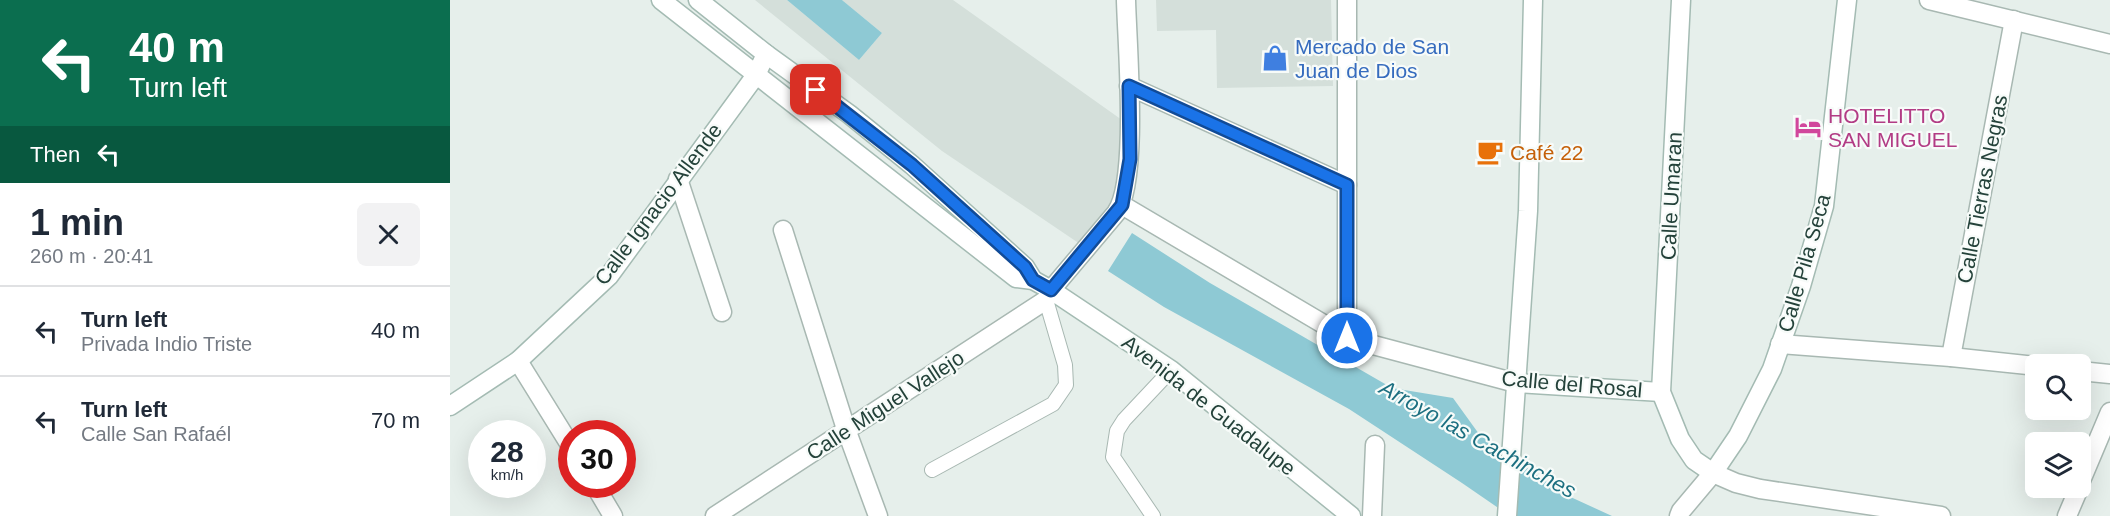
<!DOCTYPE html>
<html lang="en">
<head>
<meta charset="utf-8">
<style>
  :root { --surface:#fff; --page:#f2f2f3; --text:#1f2937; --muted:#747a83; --line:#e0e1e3 }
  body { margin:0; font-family:Helvetica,sans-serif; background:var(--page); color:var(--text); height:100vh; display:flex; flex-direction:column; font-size:22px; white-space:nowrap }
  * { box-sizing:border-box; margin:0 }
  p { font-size:20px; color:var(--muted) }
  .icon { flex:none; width:33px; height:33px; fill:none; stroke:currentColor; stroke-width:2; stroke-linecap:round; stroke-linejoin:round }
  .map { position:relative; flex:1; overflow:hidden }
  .side { display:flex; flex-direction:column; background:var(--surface); width:450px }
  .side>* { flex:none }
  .top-card { background:#0b6e4f; color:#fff; overflow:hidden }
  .tools { position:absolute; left:1575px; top:354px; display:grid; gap:12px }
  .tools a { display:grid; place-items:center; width:66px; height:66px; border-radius:9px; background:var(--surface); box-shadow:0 6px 24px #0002; font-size:30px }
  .speed { position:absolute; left:18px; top:420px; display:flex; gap:12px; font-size:30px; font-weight:700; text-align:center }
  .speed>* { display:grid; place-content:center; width:78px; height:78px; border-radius:50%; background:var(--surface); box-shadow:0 6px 24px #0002; line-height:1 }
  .speed small { font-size:15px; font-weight:400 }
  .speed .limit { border:9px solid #d22; background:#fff; color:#111 }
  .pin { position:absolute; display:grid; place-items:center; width:51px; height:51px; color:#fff; margin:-26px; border-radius:12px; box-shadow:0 3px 9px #0006 }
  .me { position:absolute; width:66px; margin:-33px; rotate:0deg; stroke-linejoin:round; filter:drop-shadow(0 0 4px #0008) }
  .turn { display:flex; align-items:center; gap:21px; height:126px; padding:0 30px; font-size:27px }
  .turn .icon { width:78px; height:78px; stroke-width:2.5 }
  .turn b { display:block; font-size:42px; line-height:51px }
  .then { display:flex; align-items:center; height:57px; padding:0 30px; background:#0003; gap:12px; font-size:22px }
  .round { display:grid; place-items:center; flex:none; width:63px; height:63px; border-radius:9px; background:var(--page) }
  .overview { display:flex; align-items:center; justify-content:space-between; height:102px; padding:0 30px }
  h1 { font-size:36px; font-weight:700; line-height:45px }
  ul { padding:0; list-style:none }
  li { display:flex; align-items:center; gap:18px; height:90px; padding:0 30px; border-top:2px solid var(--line) }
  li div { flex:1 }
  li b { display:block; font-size:22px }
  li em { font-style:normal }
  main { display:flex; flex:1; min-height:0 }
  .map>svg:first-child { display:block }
  .built { fill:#d4dfda }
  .water { fill:#8ec9d4 }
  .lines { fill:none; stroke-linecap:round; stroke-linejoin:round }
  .lane-casing { stroke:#a8b8b2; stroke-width:16 }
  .street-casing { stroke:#a8b8b2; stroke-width:21 }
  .secondary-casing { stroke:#a4bbb3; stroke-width:21 }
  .lane { stroke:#fff; stroke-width:14 }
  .street { stroke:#fff; stroke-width:18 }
  .secondary { stroke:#fff; stroke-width:18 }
  .route-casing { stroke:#114b97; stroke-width:15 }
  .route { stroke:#1a73e8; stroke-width:10 }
  .labels { text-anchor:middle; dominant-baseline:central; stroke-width:4.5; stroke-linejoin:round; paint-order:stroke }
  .shop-label { font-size:21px; fill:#366cbe; stroke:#f7fbf9; text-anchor:start }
  .hotel-label { font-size:21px; fill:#b23c85; stroke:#f7fbf9; text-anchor:start }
  .food-label { font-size:21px; fill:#c56008; stroke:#f7fbf9; text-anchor:start }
  .street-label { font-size:21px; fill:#24423a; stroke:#f7fbf9 }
  .water-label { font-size:22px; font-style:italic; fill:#1c6f80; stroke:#f7fbf9 }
</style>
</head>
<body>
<main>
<section class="side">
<div class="top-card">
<div class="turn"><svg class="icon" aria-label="left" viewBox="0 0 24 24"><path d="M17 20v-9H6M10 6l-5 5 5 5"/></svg><div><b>40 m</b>Turn left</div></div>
<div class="then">Then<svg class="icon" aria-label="left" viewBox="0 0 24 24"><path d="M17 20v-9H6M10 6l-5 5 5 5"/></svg></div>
</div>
<div class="overview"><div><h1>1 min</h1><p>260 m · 20:41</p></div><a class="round"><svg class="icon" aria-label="close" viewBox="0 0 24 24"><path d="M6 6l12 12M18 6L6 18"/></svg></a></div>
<ul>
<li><svg class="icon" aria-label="left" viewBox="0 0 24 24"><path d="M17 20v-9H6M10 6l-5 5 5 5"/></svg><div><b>Turn left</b><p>Privada Indio Triste</p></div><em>40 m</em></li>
<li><svg class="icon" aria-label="left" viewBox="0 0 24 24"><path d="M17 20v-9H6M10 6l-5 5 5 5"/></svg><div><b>Turn left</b><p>Calle San Rafaél</p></div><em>70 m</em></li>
</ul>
</section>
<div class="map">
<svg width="1660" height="516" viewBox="0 0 1660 516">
  <rect width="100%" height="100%" fill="#e6efeb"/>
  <g class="built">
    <polygon points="305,0 337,0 409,60 432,33 392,0 503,0 672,120 667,195 630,244 492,151"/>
    <polygon points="706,0 881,0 883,86 767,88 766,30 707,31"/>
  </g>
  <g class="water">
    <polygon points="337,0 392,0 432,33 409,60"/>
    <polygon points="682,233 760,283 942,388 1003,398 1029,434 1114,494 1162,516 1060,516 1012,483 899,409 714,307 658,271"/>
  </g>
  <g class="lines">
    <g class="lane-casing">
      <g id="lane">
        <polyline points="482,470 603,404 616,385 615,365 596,300"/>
        <polyline points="703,516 663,457 667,431 674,420 721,370"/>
      </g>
    </g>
    <g class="street-casing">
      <g id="street">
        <polyline points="1479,0 1660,44"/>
        <polyline points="679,86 897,185"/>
        <polyline points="228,179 272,312"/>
        <polyline points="672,205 897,338 1066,383"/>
        <polyline points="333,230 396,429 428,516"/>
        <polyline points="897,338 897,0"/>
        <polyline points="1330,344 1501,357 1586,366"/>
        <polyline points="1501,357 1564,20"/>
        <polyline points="68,361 122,448"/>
        <polyline points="1630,371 1660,374"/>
        <polyline points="1630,483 1660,412"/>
        <polyline points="144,484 163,516"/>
        <path d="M265,516l331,-216 5,-10 65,-77c23,-32 11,-169 10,-213"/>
        <polyline points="922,516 925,445"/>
        <polyline points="1229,516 1231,511 1263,473 1286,483 1310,489 1491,516"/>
        <polyline points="1617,516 1629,488"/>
      </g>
    </g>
    <g class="secondary-casing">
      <g id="secondary">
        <polyline points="211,0 566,278 583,280 601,290 721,370 901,516"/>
        <polyline points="248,0 316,54 399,114 462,165 575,267 583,280"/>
        <polyline points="1231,0 1211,392 1230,439 1244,460 1263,473 1288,436 1322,369 1351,286 1374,206 1397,0"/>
        <polyline points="1066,383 1211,392"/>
        <polyline points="0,406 68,361 159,276 306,75 316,54"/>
        <polyline points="1057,516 1078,211 1083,0"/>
      </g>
    </g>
    <use href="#lane" class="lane"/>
    <use href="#street" class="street"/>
    <use href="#secondary" class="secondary"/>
  </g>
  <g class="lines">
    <g class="route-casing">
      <polyline id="route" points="366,90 462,165 575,267 583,280 601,290 672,205 680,159 679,86 897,185 897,338"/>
    </g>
    <use href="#route" class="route"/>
  </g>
  <defs>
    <g id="shop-bare" transform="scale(2.07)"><path d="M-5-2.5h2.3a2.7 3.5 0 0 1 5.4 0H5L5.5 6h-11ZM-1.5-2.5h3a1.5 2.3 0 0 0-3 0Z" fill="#3f7fe0" stroke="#f7fbf9" stroke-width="2.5" paint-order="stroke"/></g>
    <g id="hotel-bare" transform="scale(2.07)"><path d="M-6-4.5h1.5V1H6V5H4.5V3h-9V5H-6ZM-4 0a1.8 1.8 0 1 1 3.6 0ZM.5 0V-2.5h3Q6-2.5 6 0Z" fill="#d1479c" stroke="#f7fbf9" stroke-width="2.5" paint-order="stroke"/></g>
    <g id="cafe-bare" transform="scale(2.07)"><path d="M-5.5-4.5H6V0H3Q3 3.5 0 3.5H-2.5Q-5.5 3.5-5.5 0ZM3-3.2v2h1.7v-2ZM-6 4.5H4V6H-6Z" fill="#e8710a" stroke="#f7fbf9" stroke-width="2.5" paint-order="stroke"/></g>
  </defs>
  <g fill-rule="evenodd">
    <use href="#shop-bare" x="825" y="58"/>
    <use href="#hotel-bare" x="1358" y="127"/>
    <use href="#cafe-bare" x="1040" y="152"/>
  </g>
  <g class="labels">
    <g class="shop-label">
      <text x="845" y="46">Mercado de San<tspan x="845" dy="24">Juan de Dios</tspan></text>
    </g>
    <g class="hotel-label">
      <text x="1378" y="115">HOTELITTO<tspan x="1378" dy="24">SAN MIGUEL</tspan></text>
    </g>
    <g class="food-label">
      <text x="1060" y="152">Café 22</text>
    </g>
    <g class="street-label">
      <text transform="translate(1532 189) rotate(-79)">Calle Tierras Negras</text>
      <text transform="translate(1221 196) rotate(-87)">Calle Umaran</text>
      <text transform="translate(208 204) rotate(-53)">Calle Ignacio Allende</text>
      <text transform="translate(1354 263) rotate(-74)">Calle Pila Seca</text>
      <text transform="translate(1122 384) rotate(5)">Calle del Rosal</text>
      <text transform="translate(435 405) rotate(-33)">Calle Miguel Vallejo</text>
      <text transform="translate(759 405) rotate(38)">Avenida de Guadalupe</text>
    </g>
    <g class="water-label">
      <text transform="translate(1028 439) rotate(29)">Arroyo las Cachinches</text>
    </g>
  </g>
</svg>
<div class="tools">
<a><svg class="icon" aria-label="search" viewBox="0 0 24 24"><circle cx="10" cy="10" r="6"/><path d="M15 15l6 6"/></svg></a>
<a><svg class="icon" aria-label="layers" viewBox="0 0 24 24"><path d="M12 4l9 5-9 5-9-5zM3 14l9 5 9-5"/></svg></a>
</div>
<div class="speed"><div>28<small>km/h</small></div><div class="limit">30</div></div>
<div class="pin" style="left:366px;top:90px;background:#d93025"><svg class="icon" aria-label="arrive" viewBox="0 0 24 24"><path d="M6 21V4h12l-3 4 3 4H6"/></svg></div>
<svg class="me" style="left:897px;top:338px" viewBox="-20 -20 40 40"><circle r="17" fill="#1a73e8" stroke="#fff" stroke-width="3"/><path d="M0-11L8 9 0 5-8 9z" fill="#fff"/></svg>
</div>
</main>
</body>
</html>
